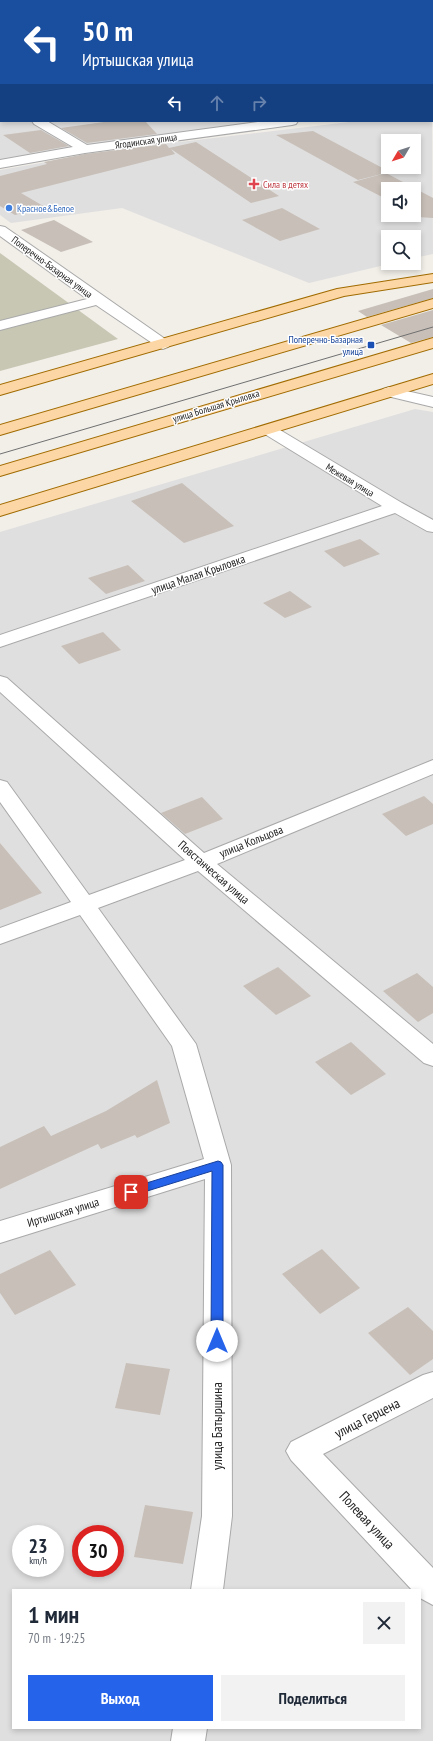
<!DOCTYPE html>
<html lang="ru">
<head>
<meta charset="utf-8">
<style>
  :root { --surface:#fff; --page:#f2f2f3; --text:#1f2937; --muted:#747a83; --accent:#2563eb }
  body { margin:0; font-family:"PT Sans Narrow",sans-serif; background:var(--page); color:var(--text); height:100vh; display:flex; flex-direction:column; font-size:15px; white-space:nowrap }
  * { box-sizing:border-box; margin:0 }
  p { font-size:13px; color:var(--muted) }
  .icon { flex:none; width:22px; height:22px; fill:none; stroke:currentColor; stroke-width:2; stroke-linecap:round; stroke-linejoin:round }
  .map { position:relative; flex:1; overflow:hidden }
  .side { position:absolute; left:12px; top:1589px; width:409px; height:140px; display:flex; flex-direction:column; background:var(--surface); border-radius:0px; box-shadow:0 2px 6px #0003 }
  .side>* { flex:none }
  .hud { position:absolute; left:0px; top:0px; width:433px; height:122px; box-shadow:0 2px 6px #0003; background:#1a4fa0; color:#fff; overflow:hidden }
  .needle { width:26px; rotate:231deg }
  .buttons { position:absolute; left:381px; top:134px; display:grid; gap:8px }
  .buttons a { display:grid; place-items:center; width:40px; height:40px; border-radius:0px; background:var(--surface); box-shadow:0 2px 6px #0003; font-size:20px }
  .speed { position:absolute; left:12px; top:1525px; display:flex; gap:8px; font-size:20px; font-weight:700; text-align:center }
  .speed>* { display:grid; place-content:center; width:52px; height:52px; border-radius:50%; background:var(--surface); box-shadow:0 2px 6px #0003; line-height:1 }
  .speed small { font-size:10px; font-weight:400 }
  .speed .limit { border:6px solid #d22; background:#fff; color:#111 }
  .pin { position:absolute; display:grid; place-items:center; width:34px; height:34px; color:#fff; margin:-17px; border-radius:8px; box-shadow:0 2px 6px #0006 }
  .me { position:absolute; width:44px; margin:-22px; rotate:0deg; stroke-linejoin:round; filter:drop-shadow(0 0 3px #0008) }
  .turn { display:flex; align-items:center; gap:14px; height:84px; padding:0 16px; font-size:18px }
  .turn .icon { width:52px; height:52px; stroke-width:2.5 }
  .turn b { display:block; font-size:28px; line-height:34px }
  .lanes { display:flex; align-items:center; height:38px; padding:0 16px; background:#0003; justify-content:center; gap:20px; direction:ltr }
  .lanes .off { opacity:.35 }
  .round { display:grid; place-items:center; flex:none; width:42px; height:42px; border-radius:0px; background:var(--page) }
  .overview { display:flex; align-items:center; justify-content:space-between; height:68px; padding:0 16px }
  h1 { font-size:24px; font-weight:700; line-height:30px }
  .primary-button { display:flex; gap:8px; margin-top:auto; padding:8px 16px }
  .primary-button a { flex:1; height:46px; border-radius:0px; background:var(--accent); color:#fff; font-size:16px; font-weight:700; line-height:46px; text-align:center }
  .primary-button a+a { background:var(--page); color:var(--text) }
  .map>svg:first-child { display:block }
  .residential { fill:#e0dfdf; fill-rule:evenodd }
  .construction { fill:#c7c7b4 }
  .building { fill:#c7bfb8 }
  .lines { fill:none; stroke-linecap:round; stroke-linejoin:round }
  .minor-casing { stroke:#a9a9a9; stroke-width:2 }
  .secondary-casing { stroke:#707d05; stroke-width:2 }
  .primary-casing { stroke:#a06b00; stroke-width:2 }
  .minor { fill:#fff; fill-rule:evenodd }
  .secondary { fill:#f7fabf; fill-rule:evenodd }
  .primary { fill:#fcd6a4; fill-rule:evenodd }
  .tram { stroke:#707070; stroke-width:1 }
  .route { fill:#2563eb; stroke:#184099 }
  .health-dot { fill:#e0444e; stroke:#fff; stroke-width:1.5 }
  .shop-dot { fill:#3f7fe0; stroke:#fff; stroke-width:1.5 }
  .transit-dot { fill:#1a4fb4; stroke:#fff; stroke-width:1.5 }
  .labels { text-anchor:middle; dominant-baseline:central; stroke-width:3; stroke-linejoin:round; paint-order:stroke }
  .far-street-label { font-size:10px; fill:#222; stroke:#fff }
  .far-health-label { font-size:10px; fill:#be3a42; stroke:#fff; text-anchor:start }
  .far-shop-label { font-size:10px; fill:#366cbe; stroke:#fff; text-anchor:start }
  .far-transit-label { font-size:10px; fill:#164399; stroke:#fff; text-anchor:end }
  .street-label { font-size:12px; fill:#222; stroke:#fff }
  .near-street-label { font-size:14px; fill:#222; stroke:#fff }
</style>
</head>
<body>
<div class="map">
<svg width="433" height="1741" viewBox="0 0 433 1741">
  <rect width="100%" height="100%" fill="#f2efe9"/>
  <g class="residential">
    <polygon points="0,110 1,121 247,121 248,122 293,121 0,164"/>
    <path d="M432,112l1,142 -19,4v-21h-26v26h5l-84,20 -187,-75 -111,15 -11,-8v-45l129,-22 229,-27h74zM388,141h26v26h-26zM388,189h26v26h-26z"/>
    <path d="M415,409l18,3v1329h-433v-1209zM21,1534h34v34h-34zM81,1534h34v34h-34zM13,1590h407v138h-407z"/>
  </g>
  <polygon class="construction" points="0,253 118,339 0,371"/>
  <g class="building">
    <polygon points="111,121 145,121 157,134 87,143 61,128"/>
    <polygon points="41,130 69,146 30,153 3,135"/>
    <polygon points="313,131 390,172 358,180 276,135"/>
    <polygon points="196,142 279,196 251,203 171,149 175,154 21,193 45,207 15,215 0,206 0,176 47,164 44,162 85,154 166,144 169,148"/>
    <polygon points="386,173 433,198 433,218 418,217 414,214 414,189 388,189 388,200 353,182"/>
    <polygon points="282,208 320,229 280,241 242,220"/>
    <polygon points="54,220 93,242 61,252 21,230"/>
    <polygon points="433,289 433,298 367,317 358,311"/>
    <polygon points="433,310 433,337 411,343 381,325"/>
    <polygon points="182,483 234,526 184,543 131,501"/>
    <polygon points="360,539 380,554 344,567 324,551"/>
    <polygon points="128,565 145,581 106,594 88,578"/>
    <polygon points="290,591 312,607 285,618 263,603"/>
    <polygon points="103,632 121,650 79,664 61,646"/>
    <polygon points="424,796 433,804 433,824 406,836 382,814"/>
    <polygon points="202,797 223,819 185,834 161,813"/>
    <polygon points="0,843 42,893 0,910"/>
    <polygon points="278,967 311,996 276,1015 243,986"/>
    <polygon points="417,973 433,987 433,1013 418,1022 383,991"/>
    <polygon points="351,1042 386,1074 351,1095 315,1062"/>
    <polygon points="157,1080 170,1123 137,1138 135,1135 101,1149 98,1144 0,1189 0,1147 44,1126 51,1136 106,1111"/>
    <polygon points="322,1249 360,1288 320,1314 282,1274"/>
    <polygon points="50,1250 76,1285 15,1315 0,1293 0,1274"/>
    <polygon points="408,1307 433,1331 433,1359 410,1375 368,1333"/>
    <polygon points="126,1363 170,1369 160,1415 115,1408"/>
    <polygon points="145,1505 193,1512 183,1564 134,1557"/>
  </g>
  <g class="lines">
    <g class="minor-casing">
      <g id="minor">
        <polygon points="432,91 433,92 433,100 432,99"/>
        <rect x="0" y="95" width="1" height="8"/>
        <polygon points="32,121 47,121 87,145 265,121 298,121 296,124 292,125 85,153 0,168 0,160 73,147 34,124"/>
        <polygon points="0,226 5,227 168,341 171,344 168,347 163,349 158,347 96,305 0,330 0,321 87,299 0,236"/>
        <polygon points="389,387 433,397 433,407 383,395 381,392 383,389"/>
        <polygon points="269,425 275,427 402,503 433,520 433,532 427,531 395,513 0,647 0,635 382,506 263,433 261,430 263,427"/>
        <polygon points="0,676 7,678 204,853 433,760 433,774 217,864 433,1044 433,1066 424,1063 198,871 98,908 196,1044 231,1165 232,1516 223,1590 191,1590 202,1516 205,1179 0,1243 0,1221 204,1159 172,1046 80,915 0,944 0,928 71,902 0,802 0,780 7,782 89,895 185,860 0,692"/>
        <polygon points="433,1372 433,1398 323,1454 433,1568 433,1605 420,1598 420,1590 412,1590 291,1460 286,1451 291,1442 423,1375"/>
        <polygon points="173,1728 207,1728 205,1741 171,1741"/>
      </g>
    </g>
    <g class="secondary-casing">
      <g id="secondary">
        <rect x="224" y="0" width="16" height="1"/>
        <rect x="284" y="0" width="16" height="1"/>
        <rect x="432" y="29" width="1" height="7"/>
      </g>
    </g>
    <g class="primary-casing">
      <g id="primary">
        <polygon points="433,274 433,282 344,296 0,395 0,385 337,289"/>
        <polygon points="433,299 433,308 0,435 0,425"/>
        <polygon points="433,338 433,348 0,476 0,466"/>
        <polygon points="433,374 433,384 0,516 0,505"/>
      </g>
    </g>
    <use href="#minor" class="minor"/>
    <use href="#secondary" class="secondary"/>
    <use href="#primary" class="primary"/>
    <polyline class="tram" points="0,454 433,327"/>
  </g>
  <polygon class="route" points="218,1161 221,1162 223,1165 223,1341 221,1344 217,1345 213,1344 211,1341 212,1171 131,1196 127,1195 125,1192 127,1189"/>
  <path class="health-dot" d="M252 178h4v4h4v4h-4v4h-4v-4h-4v-4h4z"/>
  <circle class="shop-dot" cx="9" cy="208" r="4"/>
  <rect class="transit-dot" x="367" y="341" width="8" height="8" rx="2"/>
  <g class="labels">
    <g class="far-street-label">
      <text transform="translate(146 141) rotate(-8)">Ягодинская улица</text>
      <text transform="translate(52 267) rotate(36)">Поперечно-Базарная улица</text>
      <text transform="translate(216 406) rotate(-17)">улица Большая Крыловка</text>
      <text transform="translate(350 480) rotate(31)">Межевая улица</text>
    </g>
    <g class="far-health-label">
      <text x="263" y="184">Сила в детях</text>
    </g>
    <g class="far-shop-label">
      <text x="17" y="208">Красное&amp;Белое</text>
    </g>
    <g class="far-transit-label">
      <text x="363" y="339">Поперечно-Базарная<tspan x="363" dy="12">улица</tspan></text>
    </g>
    <g class="street-label">
      <text transform="translate(198 574) rotate(-19)">улица Малая Крыловка</text>
      <text transform="translate(251 841) rotate(-22)">улица Кольцова</text>
      <text transform="translate(214 872) rotate(41)">Повстанческая улица</text>
      <text transform="translate(63 1212) rotate(-17)">Иртышская улица</text>
    </g>
    <g class="near-street-label">
      <text transform="translate(367 1418) rotate(-27)">улица Герцена</text>
      <text transform="translate(217 1426) rotate(-90)">улица Батыршина</text>
      <text transform="translate(367 1520) rotate(47)">Полевая улица</text>
    </g>
  </g>
</svg>
<div class="buttons">
<a><svg class="needle" viewBox="-14 -14 28 28"><path d="M0-13l5 13h-10z" fill="#e53935"/><path d="M0 13l5-13h-10z" fill="#747a83"/></svg></a>
<a><svg class="icon" aria-label="sound" viewBox="0 0 24 24"><path d="M4 9h4l5-4v14l-5-4H4zM17 9q2 3 0 6"/></svg></a>
<a><svg class="icon" aria-label="search" viewBox="0 0 24 24"><circle cx="10" cy="10" r="6"/><path d="M15 15l6 6"/></svg></a>
</div>
<div class="speed"><div>23<small>km/h</small></div><div class="limit">30</div></div>
<div class="pin" style="left:131px;top:1192px;background:#d93025"><svg class="icon" aria-label="arrive" viewBox="0 0 24 24"><path d="M6 21V4h12l-3 4 3 4H6"/></svg></div>
<svg class="me" style="left:217px;top:1341px" viewBox="-20 -20 40 40"><circle r="19" fill="#fff"/><path d="M0-13L10 11 0 6-10 11z" fill="#2563eb"/></svg>
<div class="hud">
<div class="turn"><svg class="icon" aria-label="left" viewBox="0 0 24 24"><path d="M17 20v-9H6M10 6l-5 5 5 5"/></svg><div><b>50 m</b>Иртышская улица</div></div>
<div class="lanes"><svg class="icon" aria-label="left" viewBox="0 0 24 24"><path d="M17 20v-9H6M10 6l-5 5 5 5"/></svg><svg class="icon off" aria-label="ahead" viewBox="0 0 24 24"><path d="M12 20V5M6 11l6-6 6 6"/></svg><svg class="icon off" aria-label="right" viewBox="0 0 24 24"><path d="M7 20v-9h11M14 6l5 5-5 5"/></svg></div>
</div>
<section class="side">
<div class="overview"><div><h1>1 мин</h1><p>70 m · 19:25</p></div><a class="round"><svg class="icon" aria-label="close" viewBox="0 0 24 24"><path d="M6 6l12 12M18 6L6 18"/></svg></a></div>
<div class="primary-button"><a>Выход</a><a>Поделиться</a></div>
</section>
</div>
</body>
</html>
